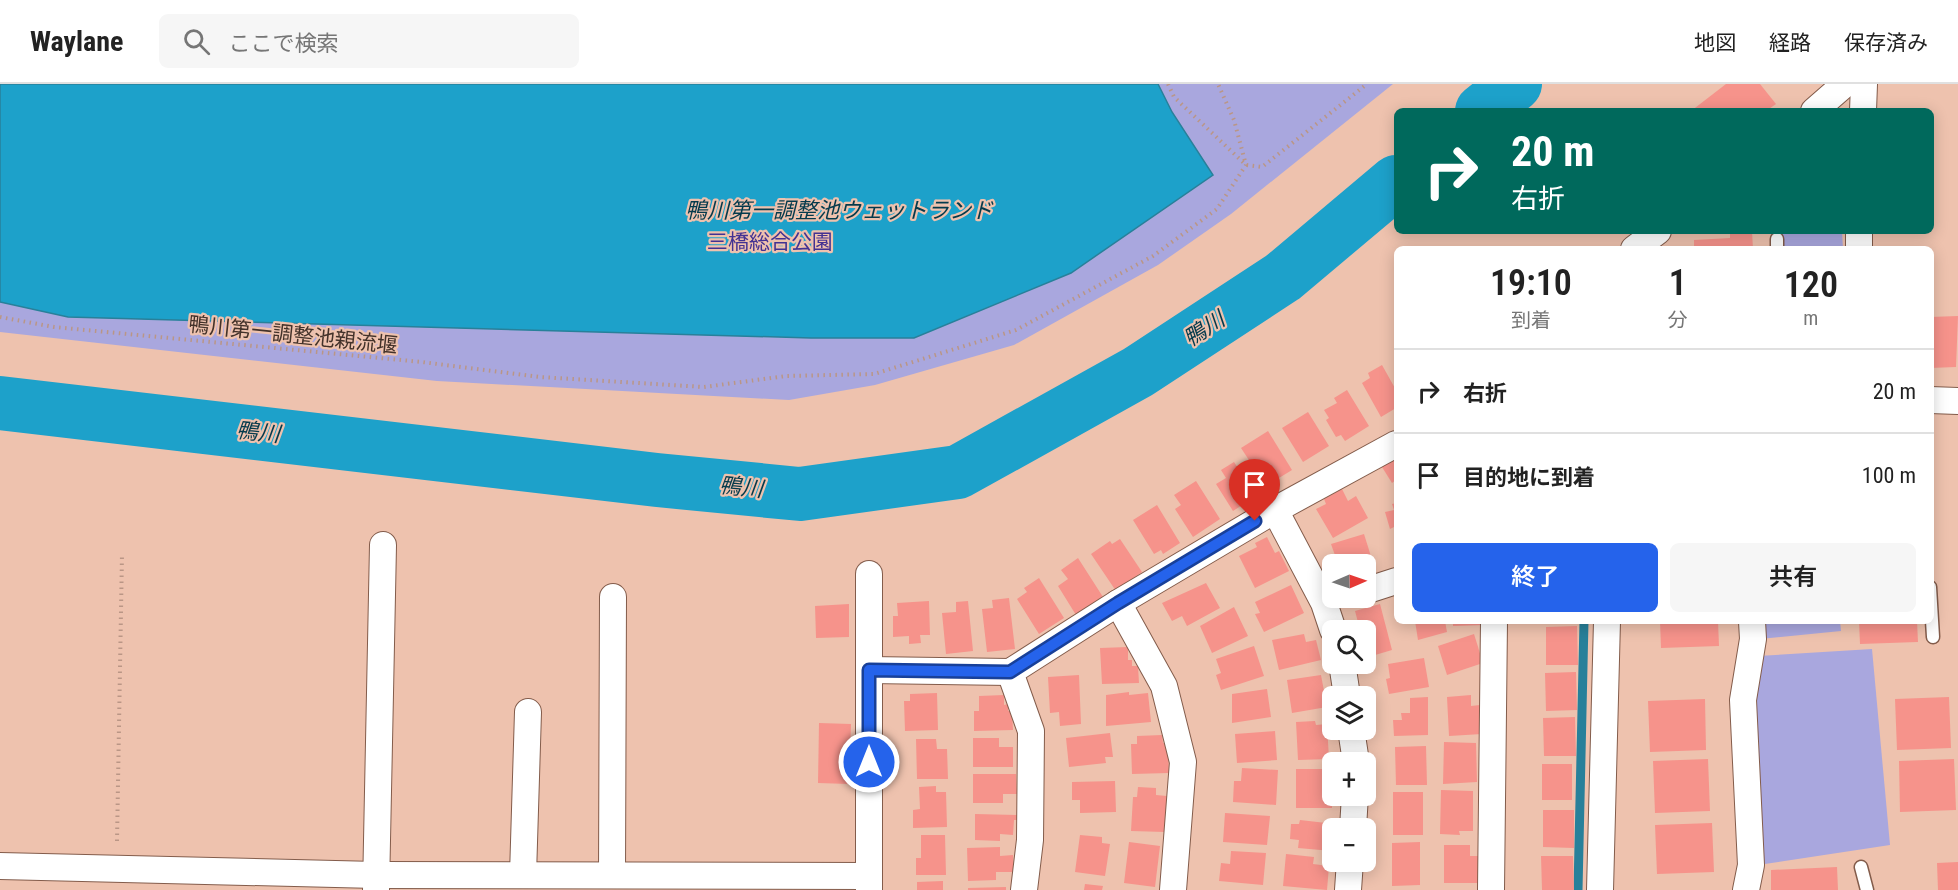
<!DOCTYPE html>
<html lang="ja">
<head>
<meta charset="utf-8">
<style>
  :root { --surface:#fff; --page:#f6f6f6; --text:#222; --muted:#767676; --line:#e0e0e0; --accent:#2563eb }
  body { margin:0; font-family:"Roboto Condensed","Noto Sans JP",sans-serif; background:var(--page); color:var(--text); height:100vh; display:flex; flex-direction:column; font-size:22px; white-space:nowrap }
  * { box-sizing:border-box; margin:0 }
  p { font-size:20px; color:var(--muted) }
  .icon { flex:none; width:33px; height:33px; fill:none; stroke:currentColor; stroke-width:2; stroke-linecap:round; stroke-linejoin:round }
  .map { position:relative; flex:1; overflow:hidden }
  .drawer { position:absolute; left:1394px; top:162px; width:540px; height:378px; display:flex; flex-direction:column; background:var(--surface); border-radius:9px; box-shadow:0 3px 15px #0003 }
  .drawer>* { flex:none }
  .top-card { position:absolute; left:1394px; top:24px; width:540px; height:126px; border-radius:9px; box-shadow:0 3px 15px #0003; background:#00695c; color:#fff; overflow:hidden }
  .needle { width:39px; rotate:88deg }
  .fabs { position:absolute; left:1322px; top:470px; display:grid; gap:12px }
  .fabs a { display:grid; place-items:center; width:54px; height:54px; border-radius:9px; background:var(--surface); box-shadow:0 3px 15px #0003; font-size:30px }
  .pin { position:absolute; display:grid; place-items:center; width:51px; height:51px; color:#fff; margin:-62px -26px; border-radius:50% 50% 50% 0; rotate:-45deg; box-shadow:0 0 6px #0007 }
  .pin .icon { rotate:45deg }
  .me { position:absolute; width:66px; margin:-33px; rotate:0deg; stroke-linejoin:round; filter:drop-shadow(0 0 4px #0008) }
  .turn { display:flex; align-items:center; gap:21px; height:126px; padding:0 18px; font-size:27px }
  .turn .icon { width:78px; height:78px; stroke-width:2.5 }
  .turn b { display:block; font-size:42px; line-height:51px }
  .eta { display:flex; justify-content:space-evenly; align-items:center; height:102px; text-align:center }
  .eta b { font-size:36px; font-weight:600; line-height:42px }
  .button { display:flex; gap:12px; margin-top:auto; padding:12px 18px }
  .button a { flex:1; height:69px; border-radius:9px; background:var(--accent); color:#fff; font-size:24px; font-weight:600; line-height:69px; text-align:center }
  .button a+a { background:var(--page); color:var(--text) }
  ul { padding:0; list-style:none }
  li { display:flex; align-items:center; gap:18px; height:84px; padding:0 18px; border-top:2px solid var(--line) }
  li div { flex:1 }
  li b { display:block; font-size:22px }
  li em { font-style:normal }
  header { display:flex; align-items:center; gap:36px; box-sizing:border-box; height:84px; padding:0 30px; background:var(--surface); border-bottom:2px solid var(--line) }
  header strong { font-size:28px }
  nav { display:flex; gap:33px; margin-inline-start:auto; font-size:21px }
  .search { width:420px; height:54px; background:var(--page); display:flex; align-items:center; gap:15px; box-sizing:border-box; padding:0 21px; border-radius:9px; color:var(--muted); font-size:22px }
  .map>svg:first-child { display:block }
  .green { fill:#a9a7de }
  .water { fill:#1da1ca; stroke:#28809a; stroke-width:1.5 }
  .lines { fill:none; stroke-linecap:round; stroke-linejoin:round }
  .stream { stroke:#28809a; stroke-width:9 }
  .river { stroke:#1da1ca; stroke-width:54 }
  .building { fill:#f6938b }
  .lane-casing { stroke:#835c4b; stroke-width:15 }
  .street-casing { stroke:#835c4b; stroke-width:28 }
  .path { stroke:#ba9686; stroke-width:4; stroke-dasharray:1.5 4.5; stroke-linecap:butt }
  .lane { stroke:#fff; stroke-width:12 }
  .street { stroke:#fff; stroke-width:26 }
  .route-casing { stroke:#184099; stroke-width:15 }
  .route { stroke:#2563eb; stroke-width:10 }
  .labels { text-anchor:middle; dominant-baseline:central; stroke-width:4.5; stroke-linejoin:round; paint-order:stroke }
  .park-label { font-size:21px; fill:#433292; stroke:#eec2ae }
  .street-label { font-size:21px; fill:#43322a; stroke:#eec2ae }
  .water-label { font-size:22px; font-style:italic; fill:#043a4c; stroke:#eec2ae }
</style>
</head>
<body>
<header>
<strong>Waylane</strong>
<div class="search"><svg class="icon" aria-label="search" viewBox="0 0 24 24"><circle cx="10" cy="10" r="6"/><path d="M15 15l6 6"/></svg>ここで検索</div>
<nav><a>地図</a><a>経路</a><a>保存済み</a></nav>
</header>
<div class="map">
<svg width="1958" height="806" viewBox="0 0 1958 806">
  <rect width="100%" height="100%" fill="#eec2ae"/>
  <g class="green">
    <polygon points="0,0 1393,0 1231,130 1158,181 1014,261 875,301 789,316 437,297 0,248"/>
    <polygon points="1771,147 1842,147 1843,165 1783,165 1783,151 1771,150"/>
    <polygon points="1758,537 1840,537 1841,547 1760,555"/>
    <polygon points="1872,565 1890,761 1758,781 1750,615 1758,572"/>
  </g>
  <polygon class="water" points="0,0 1158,0 1172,28 1213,91 1071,189 914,254 811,254 68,233 0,218"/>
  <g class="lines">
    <polyline class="stream" points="1578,806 1584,537"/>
    <g class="river">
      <polyline points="1482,27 1515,0"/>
      <polyline points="0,319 657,396 800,410 958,388 1138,288 1283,193 1396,98"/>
    </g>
  </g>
  <g class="building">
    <polygon points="1726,0 1760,0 1776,20 1766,27 1691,27"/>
    <polygon points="1730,147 1752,147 1753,165 1694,165 1694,156 1730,154"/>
    <polygon points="1958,232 1956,283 1930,284 1930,233"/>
    <polygon points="1382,281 1396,306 1396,324 1381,333 1362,299 1370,294 1368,289"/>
    <polygon points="1347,306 1369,342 1345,357 1341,351 1336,353 1326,336 1329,334 1324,326 1337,319 1334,314"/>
    <polygon points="1308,328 1329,362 1303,378 1282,344"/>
    <polygon points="1268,347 1292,386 1266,402 1241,364"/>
    <polygon points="1396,374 1396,396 1392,399 1382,383"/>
    <polygon points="1234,378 1256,412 1233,427 1216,400 1226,394 1221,386"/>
    <polygon points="1196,397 1220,435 1193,453 1175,425 1181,421 1174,411"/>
    <polygon points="1342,405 1348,417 1356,412 1368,434 1333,454 1316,425 1326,420 1324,415"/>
    <polygon points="1396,419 1396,448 1394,443 1390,445 1385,428 1394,426 1392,420"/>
    <polygon points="1157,421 1180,459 1163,470 1161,466 1154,470 1133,436"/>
    <polygon points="1364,450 1374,482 1368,484 1370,489 1365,491 1365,480 1342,480 1341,475 1337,477 1331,460"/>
    <polygon points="1267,453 1275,469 1279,467 1289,487 1255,504 1239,472 1257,463 1255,459"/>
    <polygon points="1120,455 1142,488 1116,507 1091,470 1110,457 1112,460"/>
    <polygon points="1078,474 1103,513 1076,531 1058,502 1068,495 1061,486"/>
    <polygon points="1039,494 1064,534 1039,550 1017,515 1027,508 1024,504"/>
    <polygon points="1206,499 1220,524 1187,542 1182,532 1172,537 1162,519"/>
    <polygon points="1291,501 1304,529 1264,548 1255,530 1260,529 1255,518"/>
    <polygon points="1009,514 1015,565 987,568 982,525 993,524 992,516"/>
    <polygon points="929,517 930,551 920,551 921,559 909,560 909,552 893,553 893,532 898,532 897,519"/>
    <polygon points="968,517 973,567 946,570 942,529 956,528 956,518"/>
    <polygon points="849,520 849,553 816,554 815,522"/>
    <polygon points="1380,520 1392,566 1365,574 1365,546 1360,546 1355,527"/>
    <polygon points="1234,523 1248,552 1212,569 1200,542"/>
    <polygon points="1415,537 1445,537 1447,548 1418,556"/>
    <polygon points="1453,537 1484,537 1484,541 1453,542"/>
    <polygon points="1660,537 1718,537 1719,562 1661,564"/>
    <polygon points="1859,537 1917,537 1918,558 1860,560"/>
    <polygon points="1577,542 1578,581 1546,581 1546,543"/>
    <polygon points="1304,550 1306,558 1316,556 1321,576 1279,586 1272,556"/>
    <polygon points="1474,550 1483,579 1447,591 1438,562"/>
    <polygon points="1254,562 1264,592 1221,606 1216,591 1221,589 1216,575"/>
    <polygon points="1128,563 1128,576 1132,576 1132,582 1138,582 1139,599 1102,600 1100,564"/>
    <polygon points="1424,574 1429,603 1389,610 1386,595 1390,594 1388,580"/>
    <polygon points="1576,588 1577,626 1546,627 1545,589"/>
    <polygon points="1079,591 1081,640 1060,642 1059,628 1050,629 1048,593"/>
    <polygon points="1321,591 1327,623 1292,629 1287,596"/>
    <polygon points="1267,605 1271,633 1232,639 1232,610"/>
    <polygon points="1129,608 1129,611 1148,609 1151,638 1106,642 1106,611"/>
    <polygon points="937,609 938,646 905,647 904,617 910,617 910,610"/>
    <polygon points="1004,611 1004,621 1008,620 1008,627 1012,627 1013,646 974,647 974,627 979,627 979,612"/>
    <polygon points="1471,611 1471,622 1480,621 1482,650 1449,652 1447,613"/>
    <polygon points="1428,613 1428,651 1394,652 1393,636 1402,636 1401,629 1410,629 1410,614"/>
    <polygon points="1949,613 1951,664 1897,666 1895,615"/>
    <polygon points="1705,615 1706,666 1650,668 1648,617"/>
    <polygon points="1575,633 1576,672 1544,672 1543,634"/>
    <polygon points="1315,637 1316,641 1327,640 1329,675 1298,676 1296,638"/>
    <polygon points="819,639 851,640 849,700 818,699"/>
    <polygon points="1275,647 1277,676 1237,679 1235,650"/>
    <polygon points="1110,649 1113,673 1105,673 1106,679 1069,683 1066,654"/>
    <polygon points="1162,651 1163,659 1168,659 1169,689 1132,690 1131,660 1137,660 1137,652"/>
    <polygon points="973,654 999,654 999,663 1013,663 1013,683 973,683"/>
    <polygon points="916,655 936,655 937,665 947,665 948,695 917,695"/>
    <polygon points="1444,658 1476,659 1477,698 1443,700"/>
    <polygon points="1426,662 1427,701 1396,701 1395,663"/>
    <polygon points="1708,675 1710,727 1655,729 1653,677"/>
    <polygon points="1954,675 1956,726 1900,728 1899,677"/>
    <rect x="1542" y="680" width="30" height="36"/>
    <polygon points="1242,684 1278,686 1276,721 1233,718 1234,697 1241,697"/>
    <polygon points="1296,685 1324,685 1324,697 1332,697 1332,724 1296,724"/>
    <polygon points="973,690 1016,690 1017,710 1003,710 1003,719 973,719"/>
    <polygon points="1115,697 1116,728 1080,729 1080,716 1072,716 1072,698"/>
    <polygon points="936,702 936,708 946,708 947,743 913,744 913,726 920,725 919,703"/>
    <polygon points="1138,703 1156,704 1156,711 1167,712 1165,748 1131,747 1133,713 1137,713"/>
    <polygon points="1441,706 1473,707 1473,747 1459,747 1460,751 1440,750"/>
    <rect x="1393" y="708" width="30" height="43"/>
    <polygon points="1543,726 1574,726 1574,764 1543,763"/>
    <polygon points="1225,729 1270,732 1267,761 1223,758"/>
    <polygon points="975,730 1017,731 1018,736 1014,736 1013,751 1000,750 1000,757 975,756"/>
    <polygon points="1300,736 1335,740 1335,744 1332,744 1332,767 1298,764 1299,756 1290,755 1291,740 1299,740"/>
    <polygon points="1712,739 1714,788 1657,790 1655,741"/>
    <polygon points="921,751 945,751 946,791 916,791 916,774 921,774"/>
    <polygon points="1080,751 1102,753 1102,759 1110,760 1105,792 1075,788"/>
    <polygon points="1129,758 1160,762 1155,803 1124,799"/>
    <polygon points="1420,758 1420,801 1392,802 1392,759"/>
    <polygon points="1444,761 1470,761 1470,772 1480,772 1480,799 1444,799"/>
    <polygon points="1000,763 1000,772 1013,771 1014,788 996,788 996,796 968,797 967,764"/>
    <polygon points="1231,767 1266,769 1263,801 1219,797 1221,779 1230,780"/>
    <polygon points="1286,770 1314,773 1313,780 1329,782 1327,806 1283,802"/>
    <polygon points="1541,772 1573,772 1574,806 1542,806"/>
    <polygon points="1958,778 1958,806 1938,806 1937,779"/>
    <polygon points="1837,783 1838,806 1771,806 1771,786"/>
    <polygon points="943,797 943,806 917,806 917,798"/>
    <polygon points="1085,800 1103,802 1102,806 1084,806"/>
    <polygon points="1006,803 1006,806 968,806 968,804"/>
  </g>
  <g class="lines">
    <g class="lane-casing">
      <g id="lane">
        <polyline points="1777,165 1777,155"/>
        <polyline points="1930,503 1933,553"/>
        <polyline points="1861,783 1867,806"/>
      </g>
    </g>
    <g class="street-casing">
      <g id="street">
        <polyline points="1814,27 1845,0"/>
        <polyline points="1863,27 1864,0"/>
        <polyline points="1634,165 1658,147"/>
        <polyline points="1859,165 1859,147"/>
        <polyline points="1930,316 1958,317"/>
        <polyline points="1275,426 1324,519 1333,546"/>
        <polyline points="869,490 869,806"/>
        <polyline points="1365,507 1396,497"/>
        <polyline points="1118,519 1164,602 1183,678 1173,806"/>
        <polyline points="1342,579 1347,612"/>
        <polyline points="869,586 1010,588 1118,519 1275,426 1396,360"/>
        <polyline points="1010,588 1031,647 1030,756 1024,806"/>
        <polyline points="1351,645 1356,678"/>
        <polyline points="1353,744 1355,711"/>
        <polyline points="0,782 376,791 869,792"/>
        <polyline points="523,791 528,628"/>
        <polyline points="612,791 613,513"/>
        <polyline points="376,806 383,461"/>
        <polyline points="1348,806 1350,777"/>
        <polyline points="1491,806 1494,537"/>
        <polyline points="1600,806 1607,537"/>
        <polyline points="1746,806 1751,781 1743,616 1753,555 1752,537"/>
      </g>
    </g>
    <g class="path">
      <polyline points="1168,0 1174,13 1246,81 1262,83 1367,0"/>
      <polyline points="0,233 54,243 422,278 540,293 704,303 786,292 874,290 1016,246 1153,172 1217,125 1246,81 1234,36 1218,0"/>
      <polyline points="117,757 122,470"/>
    </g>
    <use href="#lane" class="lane"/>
    <use href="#street" class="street"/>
  </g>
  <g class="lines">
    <g class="route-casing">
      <polyline id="route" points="869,678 869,586 1010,588 1118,519 1255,437"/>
    </g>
    <use href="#route" class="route"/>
  </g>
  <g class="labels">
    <g class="park-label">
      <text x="770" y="158">三橋総合公園</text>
    </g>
    <g class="street-label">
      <text transform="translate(293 251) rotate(6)">鴨川第一調整池親流堰</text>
    </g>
    <g class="water-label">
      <text x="839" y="126">鴨川第一調整池ウェットランド</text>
      <text transform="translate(1204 245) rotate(-33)">鴨川</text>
      <text transform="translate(258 348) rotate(6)">鴨川</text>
      <text transform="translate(741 403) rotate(6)">鴨川</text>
    </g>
  </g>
</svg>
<div class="fabs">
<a><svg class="needle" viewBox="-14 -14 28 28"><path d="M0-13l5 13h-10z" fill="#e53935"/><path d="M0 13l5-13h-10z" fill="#767676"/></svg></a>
<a><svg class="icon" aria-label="search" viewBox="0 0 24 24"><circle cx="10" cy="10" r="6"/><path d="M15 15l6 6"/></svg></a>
<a><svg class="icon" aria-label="layers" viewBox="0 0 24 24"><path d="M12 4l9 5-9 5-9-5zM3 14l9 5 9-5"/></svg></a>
<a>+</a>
<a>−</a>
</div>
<div class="pin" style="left:1255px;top:437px;background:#d93025"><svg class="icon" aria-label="arrive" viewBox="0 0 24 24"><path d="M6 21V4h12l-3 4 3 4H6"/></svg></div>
<svg class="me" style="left:869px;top:678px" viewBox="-20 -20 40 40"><circle r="17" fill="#2563eb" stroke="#fff" stroke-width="3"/><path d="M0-11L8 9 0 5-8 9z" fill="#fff"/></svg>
<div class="top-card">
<div class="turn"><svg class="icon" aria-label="right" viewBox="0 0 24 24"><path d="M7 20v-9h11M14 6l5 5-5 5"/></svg><div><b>20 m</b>右折</div></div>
</div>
<section class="drawer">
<div class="eta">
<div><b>19:10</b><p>到着</p></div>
<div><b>1</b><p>分</p></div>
<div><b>120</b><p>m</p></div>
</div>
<ul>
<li><svg class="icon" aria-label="right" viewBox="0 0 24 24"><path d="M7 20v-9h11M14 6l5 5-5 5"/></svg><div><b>右折</b></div><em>20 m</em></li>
<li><svg class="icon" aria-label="arrive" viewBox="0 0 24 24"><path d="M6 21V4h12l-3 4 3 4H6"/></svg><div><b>目的地に到着</b></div><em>100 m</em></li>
</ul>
<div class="button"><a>終了</a><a>共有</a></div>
</section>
</div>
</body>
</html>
